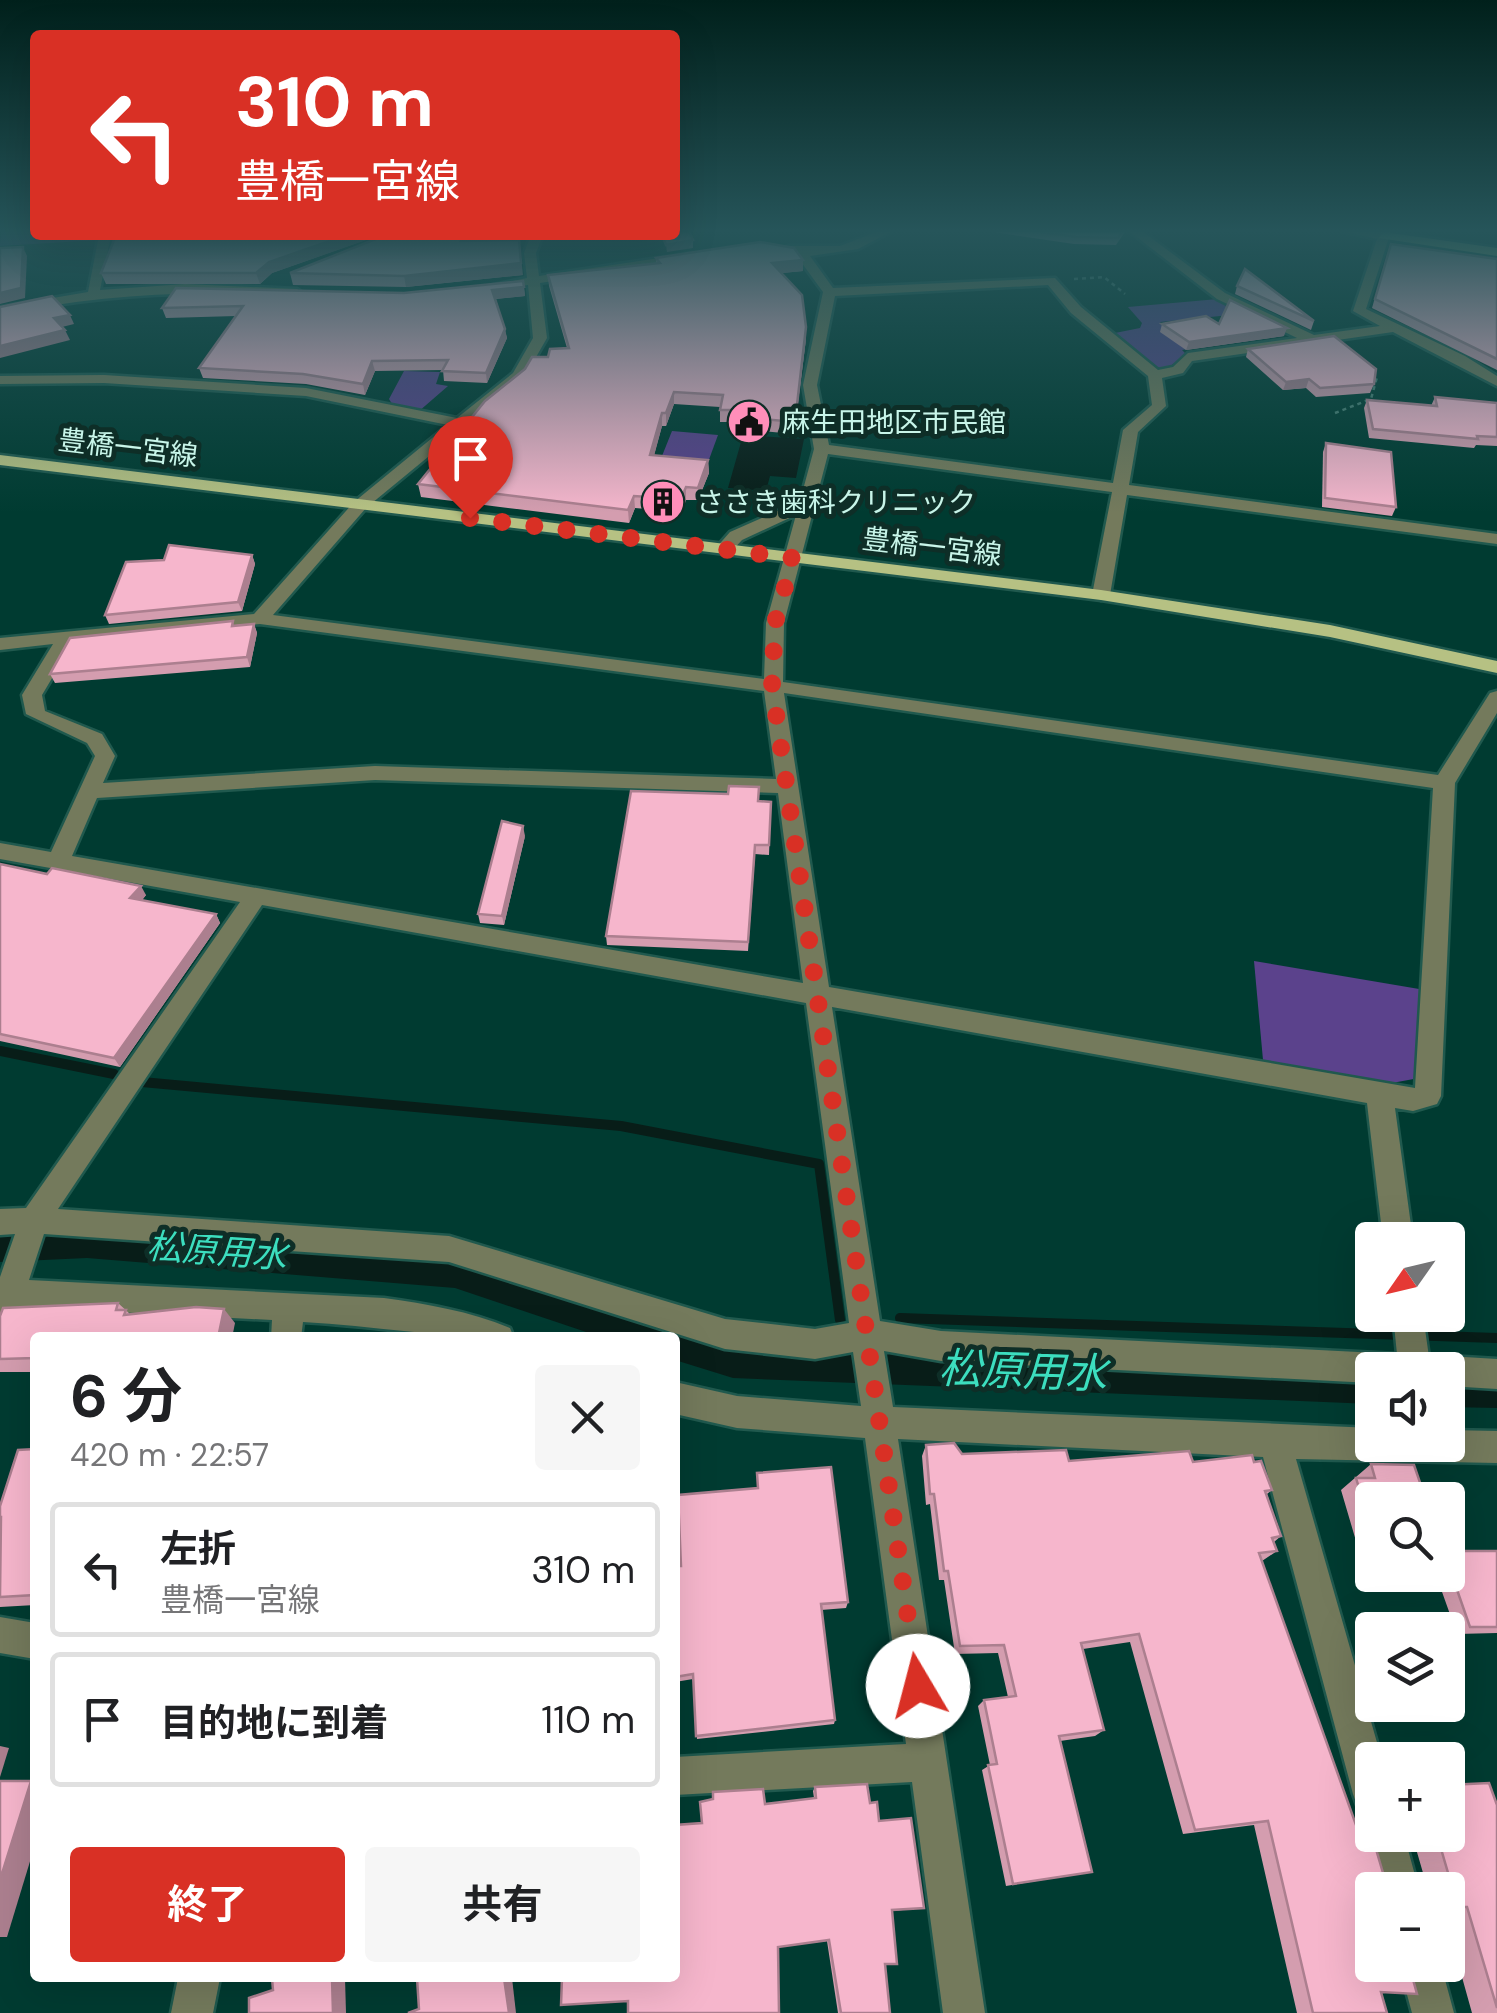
<!DOCTYPE html>
<html lang="ja">
<head>
<meta charset="utf-8">
<style>
  :root { --surface:#fff; --page:#f6f6f6; --text:#202124; --muted:#757577; --line:#e0e0e0; --accent:#d93025 }
  body { margin:0; font-family:"DM Sans","Noto Sans JP",sans-serif; background:var(--page); color:var(--text); height:100vh; display:flex; flex-direction:column; font-size:38px; white-space:nowrap }
  * { box-sizing:border-box; margin:0 }
  p { font-size:32px; color:var(--muted) }
  .icon { flex:none; width:55px; height:55px; fill:none; stroke:currentColor; stroke-width:2; stroke-linecap:round; stroke-linejoin:round }
  .map { position:relative; flex:1; overflow:hidden }
  .side { position:absolute; left:30px; top:1332px; width:650px; height:650px; display:flex; flex-direction:column; background:var(--surface); border-radius:10px; box-shadow:0 10px 40px #0002 }
  .side>* { flex:none }
  .top-card { position:absolute; left:30px; top:30px; width:650px; height:210px; border-radius:10px; box-shadow:0 10px 40px #0002; background:#d93025; color:#fff; overflow:hidden }
  .needle { width:65px; rotate:236deg }
  .buttons { position:absolute; left:1355px; top:1222px; display:grid; gap:20px }
  .buttons a { display:grid; place-items:center; width:110px; height:110px; border-radius:10px; background:var(--surface); box-shadow:0 10px 40px #0002; font-size:50px }
  .pin { position:absolute; display:grid; place-items:center; width:85px; height:85px; color:#fff; margin:-102px -42px; border-radius:50% 50% 50% 0; rotate:-45deg; box-shadow:0 0 10px #0007 }
  .pin .icon { rotate:45deg }
  .me { position:absolute; width:110px; margin:-55px; rotate:352deg; stroke-linejoin:round; filter:drop-shadow(0 0 8px #0008) }
  .turn { display:flex; align-items:center; gap:35px; height:210px; padding:0 40px; font-size:45px }
  .turn .icon { width:130px; height:130px; stroke-width:2.5 }
  .turn b { display:block; font-size:70px; line-height:85px }
  .round { display:grid; place-items:center; flex:none; width:105px; height:105px; border-radius:10px; background:var(--page) }
  .head { display:flex; align-items:center; justify-content:space-between; height:170px; padding:0 40px }
  h1 { font-size:60px; font-weight:700; line-height:75px }
  .primary-button { display:flex; gap:20px; margin-top:auto; padding:20px 40px }
  .primary-button a { flex:1; height:115px; border-radius:10px; background:var(--accent); color:#fff; font-size:40px; font-weight:700; line-height:115px; text-align:center }
  .primary-button a+a { background:var(--page); color:var(--text) }
  ul { padding:0; list-style:none }
  li { display:flex; align-items:center; gap:30px; height:135px; margin:0 20px 15px; padding:0 20px; border:5px solid var(--line); border-radius:10px }
  li div { flex:1 }
  li b { display:block; font-size:38px }
  li em { font-style:normal }
  .map>svg:first-child { display:block }
  .green { fill:#5b428c }
  .water { fill:#081d18 }
  .lines { fill:none; stroke-linecap:round; stroke-linejoin:round }
  .stream { stroke:#081d18; stroke-width:10 }
  .canal { fill:#081d18; fill-rule:evenodd }
  .minor-casing { stroke:#20594e; stroke-width:5 }
  .major-casing { stroke:#20594e; stroke-width:5 }
  .path { stroke:#4a8075; stroke-width:2.5; stroke-dasharray:4 4; stroke-linecap:butt }
  .minor { fill:#747a5c; fill-rule:evenodd }
  .major { fill:#b6c183; fill-rule:evenodd }
  .wall { fill:#d49daf }
  .shaded-wall { fill:#ac7f8f }
  .building { fill:#f6b6cc; stroke:#ac7f8f; stroke-width:2.5 }
  .route { stroke:#d93025; stroke-width:18; stroke-dasharray:0 32.4 }
  .labels { text-anchor:middle; dominant-baseline:central; stroke-width:10; stroke-linejoin:round; paint-order:stroke }
  .far-poi-label { font-size:28px; fill:#c8f5e9; stroke:#0e2e27; text-anchor:start }
  .far-street-label { font-size:28px; fill:#c8f5e9; stroke:#0e2e27 }
  .water-label { font-size:35px; font-style:italic; fill:#3cdebf; stroke:#0e2e27 }
  .near-water-label { font-size:42px; font-style:italic; fill:#3cdebf; stroke:#0e2e27 }
</style>
</head>
<body>
<div class="map">
<svg width="1497" height="2013" viewBox="0 0 1497 2013">
  <rect width="100%" height="100%" fill="#003b31"/>
  <g class="green">
    <polygon points="1,231 100,235 99,240 0,246"/>
    <polygon points="1218,299 1250,313 1160,322 1194,348 1182,350 1187,355 1161,372 1110,334 1140,328 1142,323 1128,307"/>
    <polygon points="404,371 440,372 436,384 448,386 418,412 394,407 389,399"/>
    <polygon points="672,431 718,435 707,465 660,461"/>
    <polygon points="1254,961 1425,990 1419,1078 1392,1083 1263,1060"/>
  </g>
  <polygon class="water" points="743,435 804,439 796,478 770,476 766,491 728,488"/>
  <g class="lines">
    <g class="stream">
      <polyline points="0,1051 114,1074"/>
      <polyline points="142,1082 621,1126 819,1164 840,1320"/>
      <polyline points="900,1318 1497,1338"/>
    </g>
    <g class="canal">
      <polygon points="87,1224 455,1252 733,1338 1372,1364 1387,1370 1372,1370 1372,1404 733,1378 675,1360 675,1338 604,1338 455,1288 87,1258 0,1262 0,1228"/>
      <polygon points="1448,1367 1497,1368 1497,1408 1448,1407 1448,1370 1440,1370"/>
    </g>
    <g class="minor-casing">
      <g id="minor">
        <path d="M879,231h13l-34,18 -48,7 23,32 222,-10 26,29 77,63 15,-3 15,-14 109,-15 -80,-39 -88,-68h13l83,62 89,42 66,-9 -27,-15 24,-72 -34,-8h48l-25,78 99,47 32,20v10l-104,-54 -201,29 -9,12 -21,5 4,28 -28,26 -9,53 368,49v10l-370,-49 -17,100 -9,5 -9,-5 20,-103 -284,-38 -44,169 -1,59 655,93 52,-82 7,-2v22l-42,70 -14,313 -4,8 -24,7 -18,-3 18,132h-30l-16,-137 -535,-96 48,314 61,10 456,23 -4,-39h30l6,42 7,6 12,-7 49,3v30l-49,-3v-16h-76v13l-431,-22 -57,-10 9,56 479,21v17h76v-15l49,1v32l-201,-4 86,301h-10v53l-14,-5 -5,-14 -90,-337 -365,-18 87,574h-42l-31,-231 -237,13v-38l231,-13 -41,-306 -128,-10 -62,-14v-32l62,14 124,10 -8,-54 -38,7 -90,-10 -276,-87 -405,-28 -15,46 355,18c43,6 85,13 126,30l4,10c-71,0 -140,-12 -211,-16l-2,16h-30l1,-18 -252,-13 -9,25 -11,4v-59l15,-43 -15,1v-26l26,-1 214,-306 -240,-43v-16l51,9 44,-96 -8,-13 -61,-29 -4,-19 31,-51 -53,6v-12l254,-24 100,-112 94,-77 -142,-29 -202,-13 -104,1v-8l104,-1 202,13 151,30 56,-45 20,-35 -5,-53 -37,6 -6,-4 42,-9 -3,-25 7,-18h12l-7,18 3,23 154,-23 -4,7 -149,23 7,55 -23,40 -158,130 -93,107 491,64 2,-56 30,-108 -54,25 -12,13 -15,-4 15,-17 70,-31 14,-52 -11,-64 20,-93 -27,-37 -14,-5 6,-4h52zM1048,285l23,28 77,63 4,29 -29,25 -10,53 -284,-38 -12,-60 18,-89zM260,624l504,67 12,88 -401,-13 -272,17 12,-27 -13,-22 -57,-23 -3,-16 31,-52zM784,693l649,95 -18,300 -586,-101zM375,780l403,13 25,190 -731,-127 25,-58zM262,905l544,98 43,320 -34,6 -90,-10 -276,-83 -391,-27z"/>
        <path d="M99,235h12l-11,55 85,-6 112,5 6,4 -6,4c-101,-8 -198,-3 -297,18v-8l88,-15z"/>
        <polygon points="0,1617 35,1623 35,1659 0,1653"/>
        <polygon points="1372,1820 1372,1835 1404,1835 1419,1890 1379,1890 1364,1835"/>
        <polygon points="1399,1965 1441,1965 1454,2013 1412,2013"/>
        <polygon points="178,1978 220,1978 213,2013 171,2013"/>
      </g>
    </g>
    <g class="major-casing">
      <g id="major">
        <polygon points="1383,232 1497,248 1497,256 1379,238"/>
        <polygon points="0,455 1101,590 1330,625 1497,661 1497,673 1330,637 1101,600 0,465"/>
      </g>
    </g>
    <g class="path">
      <polyline points="1074,279 1104,277 1125,294"/>
      <polyline points="1335,413 1371,399 1377,377 1373,374"/>
    </g>
    <use href="#minor" class="minor"/>
    <use href="#major" class="major"/>
  </g>
  <g class="wall">
    <polygon points="993,232 1125,232 1116,245 1074,244"/>
    <polygon points="111,235 380,235 272,273 260,284 106,284 101,273 113,242"/>
    <polygon points="386,235 473,235 469,241 523,275 406,287 293,285 290,273"/>
    <polygon points="1388,252 1497,259 1497,370 1372,308"/>
    <polygon points="656,258 803,260 803,271 782,273 806,339 794,434 730,428 730,422 720,422 720,407 674,404 666,426 662,426 654,455 708,460 709,473 698,500 686,500 682,512 635,508 629,523 421,497 418,484 548,357 567,348 549,286 548,275 656,263"/>
    <polygon points="523,281 525,296 496,299 507,338 487,383 444,381 443,370 375,371 365,395 306,384 203,378 199,368 236,316 166,318 162,308 404,293"/>
    <polygon points="1237,286 1314,321 1311,330 1235,294"/>
    <polygon points="1162,324 1284,336 1186,350 1160,332"/>
    <polygon points="1248,349 1374,384 1370,393 1316,397 1306,388 1283,390 1246,357"/>
    <polygon points="1435,397 1497,403 1497,446 1476,445 1474,448 1369,438 1364,408 1367,400 1431,406"/>
    <polygon points="1326,443 1396,507 1392,516 1322,507 1323,452"/>
    <polygon points="252,555 255,564 242,611 109,624 105,615"/>
    <polygon points="254,624 257,633 250,667 55,683 50,674 235,625"/>
    <polygon points="758,801 771,802 769,855 755,854 748,951 607,945 606,936"/>
    <polygon points="525,836 504,925 480,923 478,914"/>
    <polygon points="0,864 146,895 142,900 216,914 220,923 120,1067 0,1041"/>
    <polygon points="118,1303 130,1314 235,1323 35,1338 35,1372 0,1372 0,1316"/>
    <polygon points="926,1445 962,1454 1069,1461 1254,1462 1272,1490 1267,1494 1281,1536 1274,1542 1277,1551 1262,1561 1387,2013 1297,2013 1254,1825 1183,1834 1130,1642 1083,1649 1104,1730 1095,1736 1060,1741 1092,1872 1006,1886 982,1770 990,1765 978,1706 984,1700 1008,1697 998,1653 955,1654 944,1580 939,1580 930,1504 926,1505 922,1456"/>
    <polygon points="35,1449 35,1605 0,1607 0,1506"/>
    <polygon points="1371,1464 1414,1465 1372,1500 1372,1542 1356,1541 1341,1490"/>
    <polygon points="1448,1551 1497,1551 1497,1633 1457,1634 1436,1575 1448,1575"/>
    <polygon points="675,1566 681,1566 848,1602 846,1608 821,1610 835,1720 834,1724 697,1739 693,1679 675,1682"/>
    <polygon points="1375,1705 1446,1705 1449,1714 1429,1721 1380,1721"/>
    <polygon points="815,1787 870,1803 924,1908 892,1911 885,1964 890,2013 838,2013 827,1941 778,1947 628,2001 675,1978 702,1823 765,1804 814,1798 813,1791"/>
    <polygon points="1497,1805 1497,2013 1472,2013 1448,1927 1448,1890 1428,1890 1412,1835 1448,1835"/>
  </g>
  <g class="shaded-wall">
    <polygon points="347,235 380,235 272,273 260,284 256,273 269,262"/>
    <polygon points="465,235 473,235 463,252 461,241"/>
    <polygon points="519,240 523,275 406,287 404,276"/>
    <polygon points="693,240 693,248 667,252 666,245"/>
    <polygon points="23,247 27,256 25,298 0,304 0,293"/>
    <polygon points="803,260 803,271 772,274 772,263"/>
    <polygon points="524,287 525,296 494,299 492,290"/>
    <polygon points="70,315 74,324 58,328 54,318"/>
    <polygon points="806,327 806,339 794,434 795,422"/>
    <polygon points="1287,328 1284,336 1186,350 1189,342"/>
    <polygon points="505,329 507,338 487,383 486,373"/>
    <polygon points="65,330 70,340 0,358 0,346"/>
    <polygon points="372,361 375,371 365,395 363,384"/>
    <polygon points="1309,379 1306,388 1283,390 1286,382"/>
    <polygon points="674,392 674,404 666,426 666,413"/>
    <polygon points="662,413 662,426 651,467 650,455"/>
    <polygon points="708,460 709,473 698,500 698,488"/>
    <polygon points="686,487 686,500 682,512 681,499"/>
    <polygon points="634,496 635,508 629,523 628,510"/>
    <polygon points="252,555 255,564 242,611 238,602"/>
    <polygon points="254,624 257,633 250,667 247,657"/>
    <polygon points="523,826 525,836 504,925 502,916"/>
    <polygon points="141,886 146,895 136,908 130,898"/>
    <polygon points="216,914 220,923 120,1067 114,1058"/>
    <polygon points="224,1309 235,1323 232,1338 218,1338"/>
    <polygon points="0,1746 9,1748 0,1777"/>
    <polygon points="31,1781 35,1782 35,1845 7,1937 0,1937 0,1880"/>
    <polygon points="332,1978 345,1978 346,2013 333,2013"/>
    <polygon points="504,1978 512,1978 516,2013 509,2013"/>
  </g>
  <g class="building">
    <polygon points="675,232 689,232 693,240 666,245 662,235 675,235"/>
    <polygon points="1040,232 1122,232 1118,238 1076,237"/>
    <polygon points="116,235 347,235 269,262 256,273 101,273"/>
    <polygon points="386,235 465,235 461,241 519,240 521,263 404,276 290,273"/>
    <polygon points="760,242 794,248 803,260 772,263 802,295 806,327 795,422 730,416 732,410 720,410 723,395 674,392 666,413 662,413 650,455 708,460 698,488 686,487 681,499 634,496 628,510 418,484 485,401 525,369 532,357 548,357 550,349 569,348 548,275 660,263 656,258"/>
    <polygon points="1391,244 1497,259 1497,359 1375,299"/>
    <polygon points="23,247 21,288 0,293 0,248"/>
    <polygon points="1245,269 1314,321 1237,286"/>
    <polygon points="523,281 524,287 492,290 505,329 486,373 442,371 448,360 372,361 363,384 303,374 199,368 243,306 162,308 176,288 404,293"/>
    <polygon points="52,296 70,315 54,318 65,330 0,346 0,307"/>
    <polygon points="1230,300 1287,328 1189,342 1162,324 1206,316 1219,324"/>
    <polygon points="1334,336 1376,369 1374,384 1320,388 1309,379 1286,382 1248,349"/>
    <polygon points="1435,397 1497,403 1497,437 1477,436 1478,439 1373,429 1367,400 1437,406"/>
    <polygon points="1326,443 1391,452 1396,507 1325,498"/>
    <polygon points="169,545 252,555 238,602 105,615 126,562 164,560"/>
    <polygon points="233,621 232,626 254,624 247,657 50,674 70,638"/>
    <polygon points="729,786 759,787 758,801 771,802 769,845 755,845 748,942 606,936 631,791 728,794"/>
    <polygon points="502,821 523,826 502,916 478,914"/>
    <polygon points="0,864 47,874 52,868 141,886 130,898 216,914 114,1058 0,1034"/>
    <polygon points="118,1303 116,1310 126,1310 124,1315 196,1307 224,1309 218,1338 35,1338 35,1358 0,1359 0,1316 3,1308"/>
    <polygon points="954,1443 962,1454 1066,1450 1069,1461 1189,1451 1193,1462 1252,1455 1254,1462 1261,1461 1272,1490 1265,1491 1281,1536 1272,1538 1277,1551 1259,1553 1361,1839 1373,1839 1388,1890 1372,1890 1372,1965 1409,1965 1417,1994 1381,1992 1387,2013 1313,2013 1268,1821 1195,1830 1139,1634 1081,1643 1104,1730 1059,1736 1092,1872 1013,1884 988,1765 997,1764 984,1700 1016,1696 1004,1645 960,1646 948,1571 944,1571 934,1494 930,1494 926,1445"/>
    <polygon points="35,1449 35,1595 0,1597 1,1517 0,1517 0,1506 18,1450"/>
    <polygon points="1371,1464 1414,1465 1426,1500 1372,1500 1372,1530 1356,1478 1375,1478"/>
    <polygon points="831,1467 848,1602 821,1604 835,1720 696,1736 693,1674 675,1677 675,1566 681,1566 678,1495 758,1488 757,1473"/>
    <polygon points="1448,1551 1497,1551 1497,1627 1470,1627 1448,1564"/>
    <polygon points="1395,1705 1446,1705 1449,1714 1398,1714"/>
    <polygon points="0,1781 31,1781 0,1880"/>
    <polygon points="1489,1783 1497,1805 1497,2008 1467,1907 1458,1907 1437,1835 1448,1835 1448,1785"/>
    <polygon points="867,1784 870,1803 877,1802 879,1821 911,1818 924,1908 892,1910 897,1964 885,1964 890,2013 841,2013 829,1940 778,1947 779,2013 628,2013 628,2001 561,2005 562,1978 675,1978 675,1825 702,1823 700,1802 713,1799 713,1792 763,1789 765,1804 816,1798 815,1787"/>
    <polygon points="272,1978 332,1978 333,2013 249,2013 249,1998 273,1990"/>
    <polygon points="417,1978 504,1978 509,2013 408,2013 419,2009"/>
  </g>
  <linearGradient id="sky" x2="0" y2="1"><stop stop-color="#00201b"/><stop offset="0.45" stop-color="#26555a"/><stop offset="1" stop-color="#26555a" stop-opacity="0"/></linearGradient>
  <rect width="1497" height="513" fill="url(#sky)"/>
  <g class="lines">
    <polyline class="route" points="470,518 793,558 775,623 772,686 918,1686"/>
  </g>
  <defs>
    <g id="civic-disc" transform="scale(2.25)"><circle r="9.5" fill="#ff8eb9" stroke="#0e2e27"/><path d="M-.6-6.5H3V-4.5H.6V-3L4-1V1h2V6H-6V1h2V-1L-.6-3ZM-1.2 2.5V6h2.4V2.5Z" fill="#111"/></g>
    <g id="building-disc" transform="scale(2.25)"><circle r="9.5" fill="#ff8eb9" stroke="#0e2e27"/><path d="M-4-6H4V6H1V3H-1V6H-4ZM-2.5-4.3h1.7v1.8h-1.7ZM.8-4.3h1.7v1.8H.8ZM-2.5-1h1.7V.8h-1.7ZM.8-1h1.7V.8H.8Z" fill="#111"/></g>
  </defs>
  <g fill-rule="evenodd">
    <use href="#civic-disc" x="749" y="422"/>
    <use href="#building-disc" x="663" y="502"/>
  </g>
  <g class="labels">
    <g class="far-poi-label">
      <text x="782" y="422">麻生田地区市民館</text>
      <text x="696" y="502">ささき歯科クリニック</text>
    </g>
    <g class="far-street-label">
      <text transform="translate(128 448) rotate(7)">豊橋一宮線</text>
      <text transform="translate(932 547) rotate(7)">豊橋一宮線</text>
    </g>
    <g class="water-label">
      <text transform="translate(217 1251) rotate(4)">松原用水</text>
    </g>
    <g class="near-water-label">
      <text transform="translate(1023 1371) rotate(2)">松原用水</text>
    </g>
  </g>
</svg>
<div class="buttons">
<a><svg class="needle" viewBox="-14 -14 28 28"><path d="M0-13l5 13h-10z" fill="#e53935"/><path d="M0 13l5-13h-10z" fill="#757577"/></svg></a>
<a><svg class="icon" aria-label="sound" viewBox="0 0 24 24"><path d="M4 9h4l5-4v14l-5-4H4zM17 9q2 3 0 6"/></svg></a>
<a><svg class="icon" aria-label="search" viewBox="0 0 24 24"><circle cx="10" cy="10" r="6"/><path d="M15 15l6 6"/></svg></a>
<a><svg class="icon" aria-label="layers" viewBox="0 0 24 24"><path d="M12 4l9 5-9 5-9-5zM3 14l9 5 9-5"/></svg></a>
<a>+</a>
<a>−</a>
</div>
<div class="pin" style="left:470px;top:518px;background:#d93025"><svg class="icon" aria-label="arrive" viewBox="0 0 24 24"><path d="M6 21V4h12l-3 4 3 4H6"/></svg></div>
<svg class="me" style="left:918px;top:1686px" viewBox="-20 -20 40 40"><circle r="19" fill="#fff"/><path d="M0-13L10 11 0 6-10 11z" fill="#d93025"/></svg>
<div class="top-card">
<div class="turn"><svg class="icon" aria-label="left" viewBox="0 0 24 24"><path d="M17 20v-9H6M10 6l-5 5 5 5"/></svg><div><b>310 m</b>豊橋一宮線</div></div>
</div>
<section class="side">
<div class="head"><div><h1>6 分</h1><p>420 m · 22:57</p></div><a class="round"><svg class="icon" aria-label="close" viewBox="0 0 24 24"><path d="M6 6l12 12M18 6L6 18"/></svg></a></div>
<ul>
<li><svg class="icon" aria-label="left" viewBox="0 0 24 24"><path d="M17 20v-9H6M10 6l-5 5 5 5"/></svg><div><b>左折</b><p>豊橋一宮線</p></div><em>310 m</em></li>
<li><svg class="icon" aria-label="arrive" viewBox="0 0 24 24"><path d="M6 21V4h12l-3 4 3 4H6"/></svg><div><b>目的地に到着</b></div><em>110 m</em></li>
</ul>
<div class="primary-button"><a>終了</a><a>共有</a></div>
</section>
</div>
</body>
</html>
